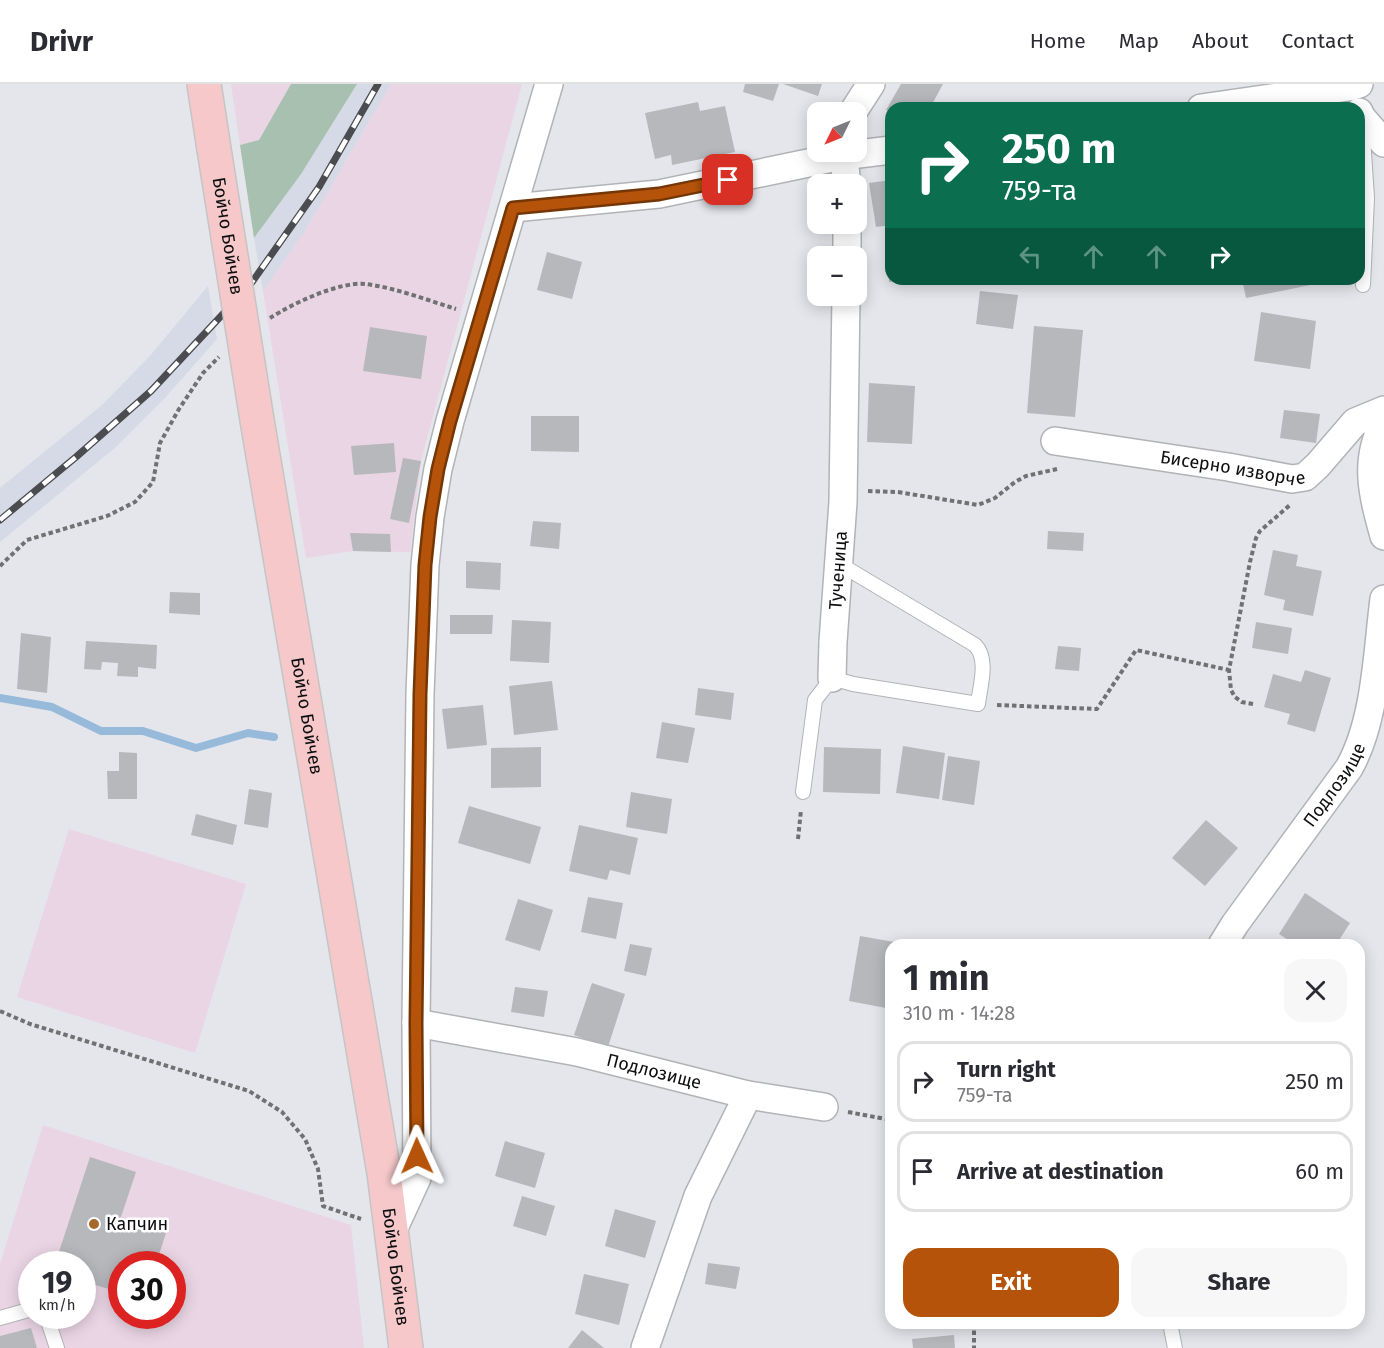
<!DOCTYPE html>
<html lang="en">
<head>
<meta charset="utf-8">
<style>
  :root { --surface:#fff; --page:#f7f7f7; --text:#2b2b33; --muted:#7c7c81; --line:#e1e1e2; --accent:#b45309 }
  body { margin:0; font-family:"Fira Sans",sans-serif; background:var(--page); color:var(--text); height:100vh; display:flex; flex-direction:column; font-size:22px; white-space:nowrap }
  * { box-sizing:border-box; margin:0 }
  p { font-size:20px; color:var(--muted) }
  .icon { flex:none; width:33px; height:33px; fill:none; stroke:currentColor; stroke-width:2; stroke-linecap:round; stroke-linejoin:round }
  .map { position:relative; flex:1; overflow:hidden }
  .side { position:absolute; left:885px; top:855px; width:480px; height:390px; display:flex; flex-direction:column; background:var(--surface); border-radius:18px; box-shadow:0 3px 15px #0003 }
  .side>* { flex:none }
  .banner { position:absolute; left:885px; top:18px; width:480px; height:183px; border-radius:18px; box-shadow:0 3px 15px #0003; background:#0b6e4f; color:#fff; overflow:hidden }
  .needle { width:39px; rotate:227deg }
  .controls { position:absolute; left:807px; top:18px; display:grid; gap:12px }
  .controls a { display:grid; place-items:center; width:60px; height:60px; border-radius:12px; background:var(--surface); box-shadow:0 3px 15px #0003; font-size:30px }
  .speed { position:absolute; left:18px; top:1167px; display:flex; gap:12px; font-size:30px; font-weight:700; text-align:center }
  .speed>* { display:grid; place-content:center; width:78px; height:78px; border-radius:50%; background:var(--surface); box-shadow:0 3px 15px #0003; line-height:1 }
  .speed small { font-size:15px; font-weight:400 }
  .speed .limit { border:9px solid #d22; background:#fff; color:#111 }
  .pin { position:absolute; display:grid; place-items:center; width:51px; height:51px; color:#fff; margin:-26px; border-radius:12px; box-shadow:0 3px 9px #0006 }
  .me { position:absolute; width:66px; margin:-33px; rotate:359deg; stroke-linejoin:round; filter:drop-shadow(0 0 4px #0008) }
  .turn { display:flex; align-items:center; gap:21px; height:126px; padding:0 18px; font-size:27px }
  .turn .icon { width:78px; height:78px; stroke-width:2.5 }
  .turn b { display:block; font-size:42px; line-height:51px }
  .lanes { display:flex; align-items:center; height:57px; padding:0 18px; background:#0003; justify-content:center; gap:30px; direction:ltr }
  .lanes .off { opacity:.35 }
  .round { display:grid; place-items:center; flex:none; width:63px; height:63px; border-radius:18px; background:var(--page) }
  .summary { display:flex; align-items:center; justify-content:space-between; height:102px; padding:0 18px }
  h1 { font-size:36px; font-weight:700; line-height:45px }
  .button { display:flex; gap:12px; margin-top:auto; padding:12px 18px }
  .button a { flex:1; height:69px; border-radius:18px; background:var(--accent); color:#fff; font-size:24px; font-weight:700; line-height:69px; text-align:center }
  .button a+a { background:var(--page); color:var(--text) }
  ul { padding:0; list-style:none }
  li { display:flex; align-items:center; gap:18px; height:81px; margin:0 12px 9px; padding:0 6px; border:3px solid var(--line); border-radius:18px }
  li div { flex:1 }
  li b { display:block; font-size:22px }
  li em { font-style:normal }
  header { display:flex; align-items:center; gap:36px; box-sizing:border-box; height:84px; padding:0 30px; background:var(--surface); border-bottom:2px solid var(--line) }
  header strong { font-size:28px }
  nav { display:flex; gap:33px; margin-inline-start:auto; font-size:21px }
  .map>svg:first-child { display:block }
  .commercial { fill:#ead5e4; fill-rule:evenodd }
  .built { fill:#d5dae6 }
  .green { fill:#a7c0af }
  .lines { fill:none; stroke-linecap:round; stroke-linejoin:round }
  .stream { stroke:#98bada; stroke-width:8 }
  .building { fill:#b6b8bc }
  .service-casing { stroke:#b1b3b7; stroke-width:16 }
  .minor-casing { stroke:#b1b3b7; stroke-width:30 }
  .trunk-casing { stroke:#c5c5c5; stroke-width:36 }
  .path { stroke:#6f7173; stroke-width:4; stroke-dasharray:4.5 3; stroke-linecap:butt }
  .service { stroke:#fff; stroke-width:14 }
  .minor { stroke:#fff; stroke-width:27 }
  .trunk { stroke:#f6c8ca; stroke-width:33 }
  .rail-casing { stroke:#4b4c4f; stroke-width:7 }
  .rail { stroke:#fff; stroke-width:4.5; stroke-dasharray:14; stroke-linecap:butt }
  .trunk-bridge-casing { stroke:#c5c5c5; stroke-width:36; stroke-linecap:butt }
  .trunk-bridge { stroke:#f6c8ca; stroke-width:33 }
  .route-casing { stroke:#753606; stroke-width:15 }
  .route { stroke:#b45309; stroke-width:10 }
  .poi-dot { fill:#a7682e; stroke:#fff; stroke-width:2 }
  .labels { text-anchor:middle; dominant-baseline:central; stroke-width:5; stroke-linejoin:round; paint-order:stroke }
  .street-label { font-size:18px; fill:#0d0e0f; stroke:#fff }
  .poi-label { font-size:18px; fill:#0d0e0f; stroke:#fff; text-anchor:start }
</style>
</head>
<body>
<header>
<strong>Drivr</strong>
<nav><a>Home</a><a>Map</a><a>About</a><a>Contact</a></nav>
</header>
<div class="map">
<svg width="1384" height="1264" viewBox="0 0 1384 1264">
  <rect width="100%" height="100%" fill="#e4e6eb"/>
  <g class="commercial">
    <polygon points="231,0 291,0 259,56 240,61"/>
    <polygon points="391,0 522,0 421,377 410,468 353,467 306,474 263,207 305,147"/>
    <polygon points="69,745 246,800 195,969 17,913"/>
    <path d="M43,1041l308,100 13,123h-364v-84zM32,1180h50v52h-50zM122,1180h50v52h-50z"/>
  </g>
  <g class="built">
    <polygon points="357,0 391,0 305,147 263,207 254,154 301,89"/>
    <polygon points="208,202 217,255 164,315 116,363 0,458 0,404 102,321 150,272"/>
  </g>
  <polygon class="green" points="291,0 357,0 301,90 254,154 240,61 259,56"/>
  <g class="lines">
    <polyline class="stream" points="0,614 52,623 101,647 143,647 196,664 248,649 274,653"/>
  </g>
  <g class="building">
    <polygon points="745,0 779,0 773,17 743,8"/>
    <polygon points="783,0 822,0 818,12"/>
    <polygon points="901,0 943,0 930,24 891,24 891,28 886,26"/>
    <polygon points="698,18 700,27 725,22 735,68 672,81 671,71 655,75 645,29"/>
    <polygon points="891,96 891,141 876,143 869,99"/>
    <polygon points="891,160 891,195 910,195 910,197 889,198 886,161"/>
    <polygon points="547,168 582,178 572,215 537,206"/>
    <polygon points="1242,195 1319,195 1320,199 1246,214"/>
    <polygon points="980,207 1018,211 1013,245 976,240"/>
    <polygon points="1261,228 1316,237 1310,285 1254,277"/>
    <polygon points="1034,242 1083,246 1075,333 1027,329"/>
    <polygon points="370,243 427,252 421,295 363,287"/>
    <polygon points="869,299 915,302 912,360 867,358"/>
    <polygon points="1284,326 1320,330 1316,359 1280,354"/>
    <polygon points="531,332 579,332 579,368 531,367"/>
    <polygon points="394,359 396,388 354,391 351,362"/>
    <polygon points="403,374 421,377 409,439 390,435"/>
    <polygon points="533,437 561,439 559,465 530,462"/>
    <polygon points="1048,447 1084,449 1083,467 1047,465"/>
    <polygon points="350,449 390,450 391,468 353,467"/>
    <polygon points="1273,466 1298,471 1296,482 1322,487 1313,532 1283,526 1285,516 1264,511"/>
    <polygon points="466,477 501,479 500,506 466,504"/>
    <polygon points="170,508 200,509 200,531 169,529"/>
    <polygon points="450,531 493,531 492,550 450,550"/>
    <polygon points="512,536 551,538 549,579 510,577"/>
    <polygon points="1256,538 1292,544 1288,570 1252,564"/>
    <polygon points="21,549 51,553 47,609 17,605"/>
    <polygon points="86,557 157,561 156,585 138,583 138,593 117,592 118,579 102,578 101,586 84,585"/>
    <polygon points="1058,562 1081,564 1079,587 1055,585"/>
    <polygon points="1305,586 1331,594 1315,648 1287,640 1290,630 1264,623 1273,590 1301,598"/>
    <polygon points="552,597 558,646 514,651 509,602"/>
    <polygon points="698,604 734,609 731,636 695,631"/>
    <polygon points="483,621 487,661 447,665 442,625"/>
    <polygon points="662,638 695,644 688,679 656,674"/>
    <polygon points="903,662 945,669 939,715 896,709"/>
    <polygon points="541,663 541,703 491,704 491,664"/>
    <polygon points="824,663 881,665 880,710 823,708"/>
    <polygon points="119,668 137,669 137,715 108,715 107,687 119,687"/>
    <polygon points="948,672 980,677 974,721 942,716"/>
    <polygon points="249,705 272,709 268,744 244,740"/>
    <polygon points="631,708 672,715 667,750 626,743"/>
    <polygon points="469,722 541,743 530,780 458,759"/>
    <polygon points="196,730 237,741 233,761 191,751"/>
    <polygon points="1206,736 1238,764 1205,802 1172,774"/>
    <polygon points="579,741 638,754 630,791 610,786 607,796 569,787"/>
    <polygon points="1305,809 1350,839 1336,861 1296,861 1279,850"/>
    <polygon points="588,813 623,819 616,855 581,848"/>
    <polygon points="518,815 553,826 540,867 505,856"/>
    <polygon points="860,852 906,860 891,861 891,925 849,917"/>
    <polygon points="630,860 652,864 646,892 624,887"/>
    <polygon points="592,899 625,910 608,963 574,951"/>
    <polygon points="515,903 548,907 544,933 511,928"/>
    <polygon points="505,1057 545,1069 535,1104 495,1092"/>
    <polygon points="90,1073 136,1088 121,1133 166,1149 156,1180 122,1180 122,1209 82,1197 82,1180 55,1180"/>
    <polygon points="522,1112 555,1122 546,1152 513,1142"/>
    <polygon points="615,1125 656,1137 645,1174 605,1162"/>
    <polygon points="708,1179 740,1183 736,1205 705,1200"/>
    <polygon points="584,1190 629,1200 619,1241 575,1230"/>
    <polygon points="31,1244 37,1264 0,1264 0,1252"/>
    <polygon points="582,1246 604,1264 568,1264"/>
    <polygon points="954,1251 955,1264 913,1264 912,1255"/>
  </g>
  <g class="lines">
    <g class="service-casing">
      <g id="service">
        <polyline points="1362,39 1367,114 1363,201"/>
        <path d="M803,708l12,-92 17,-22 21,6 125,20c2,-18 11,-45 -3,-59l-137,-82"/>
        <polyline points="43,1232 47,1234 57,1264"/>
        <polyline points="0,1234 32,1225"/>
        <polyline points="1170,1239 1175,1264"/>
      </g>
    </g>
    <g class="minor-casing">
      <g id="minor">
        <polyline points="1201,24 1349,3 1359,0"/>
        <polyline points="853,28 871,0"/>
        <polyline points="1359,28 1362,34 1384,59"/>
        <polyline points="843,68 847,100"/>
        <polyline points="513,124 659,110 842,72 891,66"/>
        <polyline points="847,172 847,140"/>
        <path d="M1384,339c-21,38 -11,73 0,113"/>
        <path id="s1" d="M1055,357l173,26 64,12 13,-2 13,-12 37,-43 29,-12"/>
        <path id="s2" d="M832,594l1,-36 10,-140 3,-206"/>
        <path id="s3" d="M1222,861l13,-21 114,-156c27,-48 28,-115 35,-169"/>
        <path id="s4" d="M416,939l161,29 171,43 76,12"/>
        <polyline points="393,1146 417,1094 416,939 420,610 425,481 430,433 438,385 450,337 549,0"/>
        <polyline points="645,1264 698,1112 748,1011"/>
      </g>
    </g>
    <g class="trunk-casing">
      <g id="trunk">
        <polyline points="204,0 214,65"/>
        <path id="s5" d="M257,336l127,753 22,175"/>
      </g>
    </g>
    <g class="path">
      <path d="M270,234c22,-14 69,-37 96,-34 30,4 61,16 90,25"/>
      <polyline points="868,407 898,408 978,421 995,414 1015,398 1026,392 1057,385"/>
      <polyline points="0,482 27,456 107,432 135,418 153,398 160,359 179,325 203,289 219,273"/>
      <polyline points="1253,620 1242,618 1235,613 1231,606 1229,586 1250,478 1256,454 1260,447 1290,421"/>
      <polyline points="997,621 1097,625 1136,566 1229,586"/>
      <polyline points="798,755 801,726"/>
      <polyline points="0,927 30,940 249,1007 282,1028 305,1055 318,1085 323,1122 361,1135"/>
      <polyline points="848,1028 891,1036"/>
      <polyline points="974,1239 974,1264"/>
    </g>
    <use href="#service" class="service"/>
    <use href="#minor" class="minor"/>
    <use href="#trunk" class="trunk"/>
    <g class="rail-casing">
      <polyline id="rail" points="0,436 76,373 151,307 250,201 319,103 378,0"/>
    </g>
    <use href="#rail" class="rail"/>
    <g class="trunk-bridge-casing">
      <g id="trunk-bridge">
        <path id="s6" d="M214,65l43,271"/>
      </g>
    </g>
    <use href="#trunk-bridge" class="trunk-bridge"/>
  </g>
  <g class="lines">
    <g class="route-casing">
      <polyline id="route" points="417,1072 416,939 420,610 425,481 430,433 438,385 450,337 513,124 659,110 728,96"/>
    </g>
    <use href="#route" class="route"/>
  </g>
  <circle class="poi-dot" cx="94" cy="1140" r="6"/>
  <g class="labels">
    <g class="street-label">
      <text stroke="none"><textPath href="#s6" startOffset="88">Бойчо Бойчев</textPath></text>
      <text stroke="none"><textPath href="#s1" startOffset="180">Бисерно изворче</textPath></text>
      <text stroke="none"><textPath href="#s2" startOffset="108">Тученица</textPath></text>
      <text stroke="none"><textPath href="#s5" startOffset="300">Бойчо Бойчев</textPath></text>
      <text stroke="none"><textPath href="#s3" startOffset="196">Подлозище</textPath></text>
      <text stroke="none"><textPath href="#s4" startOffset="243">Подлозище</textPath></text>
      <text stroke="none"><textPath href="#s5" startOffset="858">Бойчо Бойчев</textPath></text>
    </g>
    <g class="poi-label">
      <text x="106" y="1140">Капчин</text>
    </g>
  </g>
</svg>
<div class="controls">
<a><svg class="needle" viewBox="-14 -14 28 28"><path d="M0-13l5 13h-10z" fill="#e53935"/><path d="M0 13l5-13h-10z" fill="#7c7c81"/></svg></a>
<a>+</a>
<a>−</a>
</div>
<div class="speed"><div>19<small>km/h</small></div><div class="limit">30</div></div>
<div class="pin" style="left:728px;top:96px;background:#d93025"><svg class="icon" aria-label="arrive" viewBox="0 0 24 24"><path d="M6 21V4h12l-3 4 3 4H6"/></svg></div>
<svg class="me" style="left:417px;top:1072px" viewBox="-20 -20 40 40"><path d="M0-17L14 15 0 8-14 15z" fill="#b45309" stroke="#fff" stroke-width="4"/></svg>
<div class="banner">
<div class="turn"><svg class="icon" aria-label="right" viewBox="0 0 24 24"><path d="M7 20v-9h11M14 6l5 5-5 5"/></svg><div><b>250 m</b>759-та</div></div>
<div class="lanes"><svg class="icon off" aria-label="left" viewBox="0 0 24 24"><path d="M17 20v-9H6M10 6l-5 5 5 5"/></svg><svg class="icon off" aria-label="ahead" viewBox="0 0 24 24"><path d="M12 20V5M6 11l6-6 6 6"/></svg><svg class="icon off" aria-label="ahead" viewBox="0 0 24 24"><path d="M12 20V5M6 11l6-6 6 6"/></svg><svg class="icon" aria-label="right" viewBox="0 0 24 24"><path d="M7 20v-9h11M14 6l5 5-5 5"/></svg></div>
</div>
<section class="side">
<div class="summary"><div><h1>1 min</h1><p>310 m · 14:28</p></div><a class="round"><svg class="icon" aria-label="close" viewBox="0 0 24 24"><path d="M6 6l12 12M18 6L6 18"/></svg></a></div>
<ul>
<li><svg class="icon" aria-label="right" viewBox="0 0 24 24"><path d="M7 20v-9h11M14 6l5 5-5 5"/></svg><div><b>Turn right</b><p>759-та</p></div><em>250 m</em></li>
<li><svg class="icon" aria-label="arrive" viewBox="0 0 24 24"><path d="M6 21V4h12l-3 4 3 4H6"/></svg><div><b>Arrive at destination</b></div><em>60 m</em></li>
</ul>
<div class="button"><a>Exit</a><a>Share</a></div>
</section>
</div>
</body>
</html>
